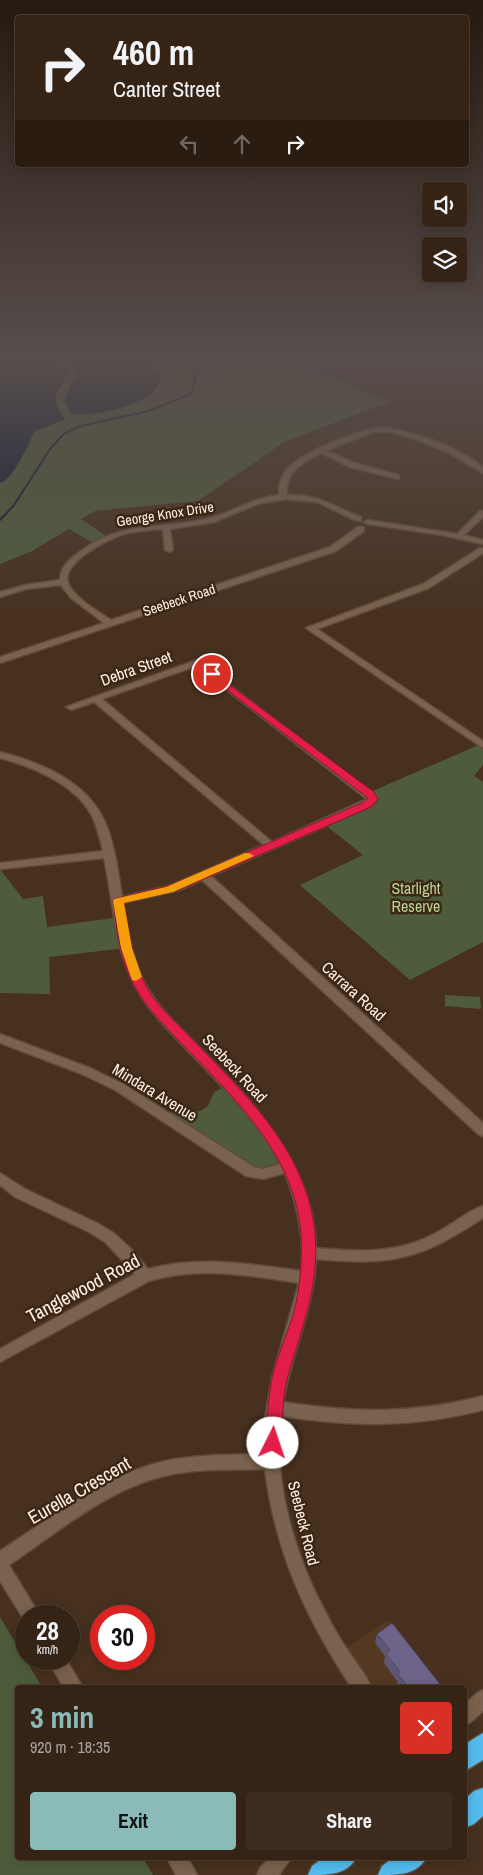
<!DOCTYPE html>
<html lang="en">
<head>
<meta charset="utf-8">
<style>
  :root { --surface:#352416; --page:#3d2c1f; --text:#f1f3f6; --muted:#aaa4a1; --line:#4f4135; --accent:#8bbbb9 }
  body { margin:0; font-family:"Archivo Narrow",sans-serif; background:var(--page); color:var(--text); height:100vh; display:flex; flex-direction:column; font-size:19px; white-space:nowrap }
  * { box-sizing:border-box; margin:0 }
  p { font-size:16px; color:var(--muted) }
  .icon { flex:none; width:28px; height:28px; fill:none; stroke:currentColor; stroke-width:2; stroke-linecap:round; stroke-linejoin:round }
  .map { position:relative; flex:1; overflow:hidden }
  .sheet { position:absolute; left:15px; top:1685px; width:452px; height:175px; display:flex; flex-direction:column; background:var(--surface); border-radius:5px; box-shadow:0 2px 12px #0003,0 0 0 1px var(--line) }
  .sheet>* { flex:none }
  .hud { position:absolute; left:15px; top:15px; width:454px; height:152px; border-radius:5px; box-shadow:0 2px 12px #0003,0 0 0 1px var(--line); background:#352416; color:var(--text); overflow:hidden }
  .fabs { position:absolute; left:422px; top:182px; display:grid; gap:10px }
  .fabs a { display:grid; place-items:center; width:45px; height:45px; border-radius:5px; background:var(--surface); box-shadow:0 2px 12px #0003,0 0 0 1px var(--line); font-size:25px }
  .speed { position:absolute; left:15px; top:1605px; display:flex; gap:10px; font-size:25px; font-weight:700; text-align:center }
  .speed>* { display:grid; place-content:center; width:65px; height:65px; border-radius:50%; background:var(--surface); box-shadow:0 2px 12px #0003,0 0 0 1px var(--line); line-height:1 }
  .speed small { font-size:12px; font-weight:400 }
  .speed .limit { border:8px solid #d22; background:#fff; color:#111 }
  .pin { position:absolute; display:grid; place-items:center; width:42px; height:42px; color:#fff; margin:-21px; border:2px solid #fff; border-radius:50%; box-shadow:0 1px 5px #0007 }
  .me { position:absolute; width:55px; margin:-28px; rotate:4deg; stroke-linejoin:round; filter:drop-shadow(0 0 4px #0008) }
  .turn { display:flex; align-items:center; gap:18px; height:105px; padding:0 15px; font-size:22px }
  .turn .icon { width:65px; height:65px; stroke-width:2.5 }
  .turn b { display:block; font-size:35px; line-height:42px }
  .lanes { display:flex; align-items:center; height:48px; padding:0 15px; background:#0003; justify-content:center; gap:25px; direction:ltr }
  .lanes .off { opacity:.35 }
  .round { display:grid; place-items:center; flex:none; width:52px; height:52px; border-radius:5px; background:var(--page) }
  .summary { display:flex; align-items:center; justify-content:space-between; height:85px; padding:0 15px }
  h1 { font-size:30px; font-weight:800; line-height:38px; color:var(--accent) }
  .button { display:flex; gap:10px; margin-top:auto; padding:10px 15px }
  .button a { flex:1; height:58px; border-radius:5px; background:var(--accent); color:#111; font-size:20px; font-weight:800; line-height:58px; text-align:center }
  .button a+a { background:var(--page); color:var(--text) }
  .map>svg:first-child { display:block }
  .built { fill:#553821 }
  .green { fill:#4e5c3c }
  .water { fill:#0d1b38 }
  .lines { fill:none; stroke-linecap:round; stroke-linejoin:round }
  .stream { stroke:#0d1b38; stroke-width:2 }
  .minor-casing { stroke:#5f4c3b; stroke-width:3 }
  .highway-casing { stroke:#5f4c3b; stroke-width:3 }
  .minor { fill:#7b624e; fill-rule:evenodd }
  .highway { fill:#55bbed; fill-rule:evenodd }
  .wall { fill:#5f5677 }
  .shaded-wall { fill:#4d4661 }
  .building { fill:#6e648a; stroke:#4d4661 }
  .route { fill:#e11d48; stroke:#92132f }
  .slow { fill:#f59e0b }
  .labels { text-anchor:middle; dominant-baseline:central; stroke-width:5; stroke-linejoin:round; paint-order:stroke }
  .far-street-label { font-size:14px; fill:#fff0e4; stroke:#3c2614 }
  .street-label { font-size:16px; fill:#fff0e4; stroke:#3c2614 }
  .park-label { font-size:16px; fill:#b7d394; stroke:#3c2614 }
  .near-street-label { font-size:19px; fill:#fff0e4; stroke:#3c2614 }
</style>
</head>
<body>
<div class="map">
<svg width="483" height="1875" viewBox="0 0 483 1875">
  <rect width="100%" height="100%" fill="#47301e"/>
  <polygon class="built" points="388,1620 443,1687 363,1687 339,1653"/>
  <g class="green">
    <polygon points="0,356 281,356 389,402 286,441 198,501 95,511 81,519 108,537 95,544 69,529 32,551 0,564"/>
    <polygon points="481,744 483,745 483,765 474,776 483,782 483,942 410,980 300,885 363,855 324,824 370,803 368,793"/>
    <polygon points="0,866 2,872 23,899 43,896 47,927 121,917 126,948 49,957 50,994 0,993"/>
    <polygon points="445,995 480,997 481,1009 445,1006"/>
    <polygon points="228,1085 289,1167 263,1174 167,1116 175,1109 192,1112 200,1111 208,1106 214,1092"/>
    <polygon points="0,1617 42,1687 18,1688 18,1858 143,1858 153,1875 0,1875"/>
  </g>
  <g class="water">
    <path d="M60,356h79l21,17c0,4 0,8 -2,12 -11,21 -65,32 -87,29l-6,-12 4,-14 8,-14 -4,-7z"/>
    <path d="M24,358c17,1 32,3 44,16 -12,21 -19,23 -4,44l-1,2 -28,11c-7,13 -21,48 -35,52v-120z"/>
  </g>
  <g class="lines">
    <polyline class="stream" points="0,520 14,505 50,449 65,433 80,426 149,411 190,394 193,389 196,373 181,356"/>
    <g class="minor-casing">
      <g id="minor">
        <path d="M381,427c35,5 74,18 102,40v6l-36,-21 -30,-12 -25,-8h-19l-47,19 29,12 44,12v4l-50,-12 -28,-14c-19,10 -36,18 -34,42 32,-1 45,11 74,22v4l-9,-2 -35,-17 -31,-3 -28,5 -44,18 -44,7 3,21 -4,2 -4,-2 -2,-21c-13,1 -27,2 -39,5 -16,5 -66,30 -55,51 8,15 29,26 42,35l219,-73 28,-20h6v4l-28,20 -336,112v-6l104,-34 -33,-25 -10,-13 -35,4 -26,8v-5l25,-7 35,-5c0,-13 9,-20 18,-27 43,-33 80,-23 128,-34 26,-5 43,-21 73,-24 0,-8 0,-15 5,-22 14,-21 73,-42 97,-46z"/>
        <polygon points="480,511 483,511 483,517 464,535 483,540 483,544 442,535 368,524 364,522 368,520 457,534"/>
        <polygon points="480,548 483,548 483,553 429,588 317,629 483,741 483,748 306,628 423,584"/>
        <path d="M197,660l181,139 -6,7 -161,70 272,247v13l-5,-2 -276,-254 -23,10 -56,13c5,29 9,59 24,84 14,24 36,43 55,63 54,55 112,116 114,198 42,4 82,6 120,-15 16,-8 31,-22 47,-27v12c-64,42 -91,48 -167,41 -2,49 -25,96 -33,143 70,11 131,12 200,-6v14c-70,18 -131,17 -202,6 -9,63 14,141 45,197 6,12 13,25 21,36 8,13 19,25 25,39h-20c-46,-69 -77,-137 -87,-219 -32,1 -64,-1 -96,6 -59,12 -111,57 -160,90l31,51h-14v7l-26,-42v-30c53,-34 106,-78 170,-91 31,-6 63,-5 94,-6l1,-35 7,-41 27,-95c-51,-8 -100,-17 -150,-2l-149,81v-13l135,-75 -30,-32 -16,-10 -74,-35 -15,-12v-12l25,16 74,35 16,10 15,14 18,21c51,-14 101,-5 153,2 4,-34 -4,-66 -16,-98l-22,6 -17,-3 -131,-86 -33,-16 -82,-31v-9l90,34 33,16 131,83 9,2 17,-5c-23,-43 -57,-77 -91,-112 -20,-21 -42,-42 -55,-68 -20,-39 -21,-84 -30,-126l-104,11v-6l103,-12c-3,-12 -6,-25 -12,-37 -18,-31 -58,-47 -91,-56v-6c40,10 87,29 105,70 10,23 13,50 17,75l50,-12 92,-40 -170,-143 -23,8 -5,-3zM196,666l171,133 -95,43 -170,-143z"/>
        <polygon points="47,1659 66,1659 83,1688 64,1688"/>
        <polygon points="483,1690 483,1711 471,1722 465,1725 465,1704 477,1693"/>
        <polygon points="167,1858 188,1858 197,1875 176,1875"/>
        <polygon points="269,1858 291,1858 279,1875 257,1875 260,1868"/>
      </g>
    </g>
    <g class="highway-casing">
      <g id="highway">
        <polygon points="483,1733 483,1760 465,1771 465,1744"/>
        <polygon points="483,1788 483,1816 474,1824 465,1828 465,1799 474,1791"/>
        <path d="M323,1858h33c-9,17 -28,17 -48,17l4,-9z"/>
        <path d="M393,1858h33c-9,17 -28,17 -48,17l4,-9z"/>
      </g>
    </g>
    <use href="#minor" class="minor"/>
    <use href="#highway" class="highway"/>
  </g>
  <polygon class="wall" points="377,1634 439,1683 438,1688 400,1688 397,1683 397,1681 384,1663 385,1656 375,1643"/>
  <polygon class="shaded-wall" points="439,1683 438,1688 434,1688"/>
  <polygon class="building" points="392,1623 439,1683 434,1688 409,1688 398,1674 400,1672 386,1654 390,1650 377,1634"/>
  <linearGradient id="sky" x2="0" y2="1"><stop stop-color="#271a10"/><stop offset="0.58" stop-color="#584e4c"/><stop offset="1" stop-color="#584e4c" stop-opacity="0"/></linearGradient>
  <rect width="483" height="619" fill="url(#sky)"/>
  <path class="route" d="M212,672l162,120 4,7 -7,8 -193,83 -54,13c5,27 8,56 21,81 10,21 30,37 46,54 52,54 111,108 123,186 8,57 -12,102 -27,155 -5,20 -4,44 -6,64l-3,5 -5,3 -6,-3 -2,-5c2,-20 3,-40 6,-60 5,-27 19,-53 25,-80 5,-23 7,-55 4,-79 -11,-77 -70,-130 -121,-183 -16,-18 -34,-34 -45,-56 -14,-25 -17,-56 -21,-84l1,-2 57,-14 193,-83 4,-4 -159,-122v-3z"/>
  <polygon class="slow" points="245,853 249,853 254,856 173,892 124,903 132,948 142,977 136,981 132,980 121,948 113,901 114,899 166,887"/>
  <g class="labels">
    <g class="far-street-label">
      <text transform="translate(165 514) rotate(-9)">George Knox Drive</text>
      <text transform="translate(179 600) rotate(-18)">Seebeck Road</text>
    </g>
    <g class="street-label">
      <text transform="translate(136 668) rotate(-20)">Debra Street</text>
      <text transform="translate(354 991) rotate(42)">Carrara Road</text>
      <text transform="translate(235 1068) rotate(47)">Seebeck Road</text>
      <text transform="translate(155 1092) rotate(31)">Mindara Avenue</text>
      <text transform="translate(304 1523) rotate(76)">Seebeck Road</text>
    </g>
    <g class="park-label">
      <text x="416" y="888">Starlight<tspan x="416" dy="18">Reserve</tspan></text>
    </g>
    <g class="near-street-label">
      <text transform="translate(83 1288) rotate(-28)">Tanglewood Road</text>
      <text transform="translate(79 1490) rotate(-30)">Eurella Crescent</text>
    </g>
  </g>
</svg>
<div class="fabs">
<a><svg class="icon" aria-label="sound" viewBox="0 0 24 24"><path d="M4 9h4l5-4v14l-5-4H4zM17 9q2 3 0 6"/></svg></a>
<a><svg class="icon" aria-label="layers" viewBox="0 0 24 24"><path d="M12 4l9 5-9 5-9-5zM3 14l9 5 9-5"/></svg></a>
</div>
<div class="speed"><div>28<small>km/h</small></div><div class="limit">30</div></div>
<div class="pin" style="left:212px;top:674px;background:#d93025"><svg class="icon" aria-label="arrive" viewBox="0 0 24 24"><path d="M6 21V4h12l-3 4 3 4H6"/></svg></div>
<svg class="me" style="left:273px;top:1443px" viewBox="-20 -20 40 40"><circle r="19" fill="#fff"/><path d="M0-13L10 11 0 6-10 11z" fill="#e11d48"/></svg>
<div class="hud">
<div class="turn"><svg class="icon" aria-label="right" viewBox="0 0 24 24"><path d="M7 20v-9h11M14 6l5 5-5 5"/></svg><div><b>460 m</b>Canter Street</div></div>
<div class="lanes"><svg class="icon off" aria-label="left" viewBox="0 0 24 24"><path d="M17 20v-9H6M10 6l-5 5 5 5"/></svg><svg class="icon off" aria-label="ahead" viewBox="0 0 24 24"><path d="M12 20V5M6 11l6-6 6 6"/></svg><svg class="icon" aria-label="right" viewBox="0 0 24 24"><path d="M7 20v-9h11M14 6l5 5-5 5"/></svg></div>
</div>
<section class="sheet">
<div class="summary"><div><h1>3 min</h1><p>920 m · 18:35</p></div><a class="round" style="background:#d93025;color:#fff"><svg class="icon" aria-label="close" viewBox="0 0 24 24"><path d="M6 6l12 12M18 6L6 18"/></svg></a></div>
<div class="button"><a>Exit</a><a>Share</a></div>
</section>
</div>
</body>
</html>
